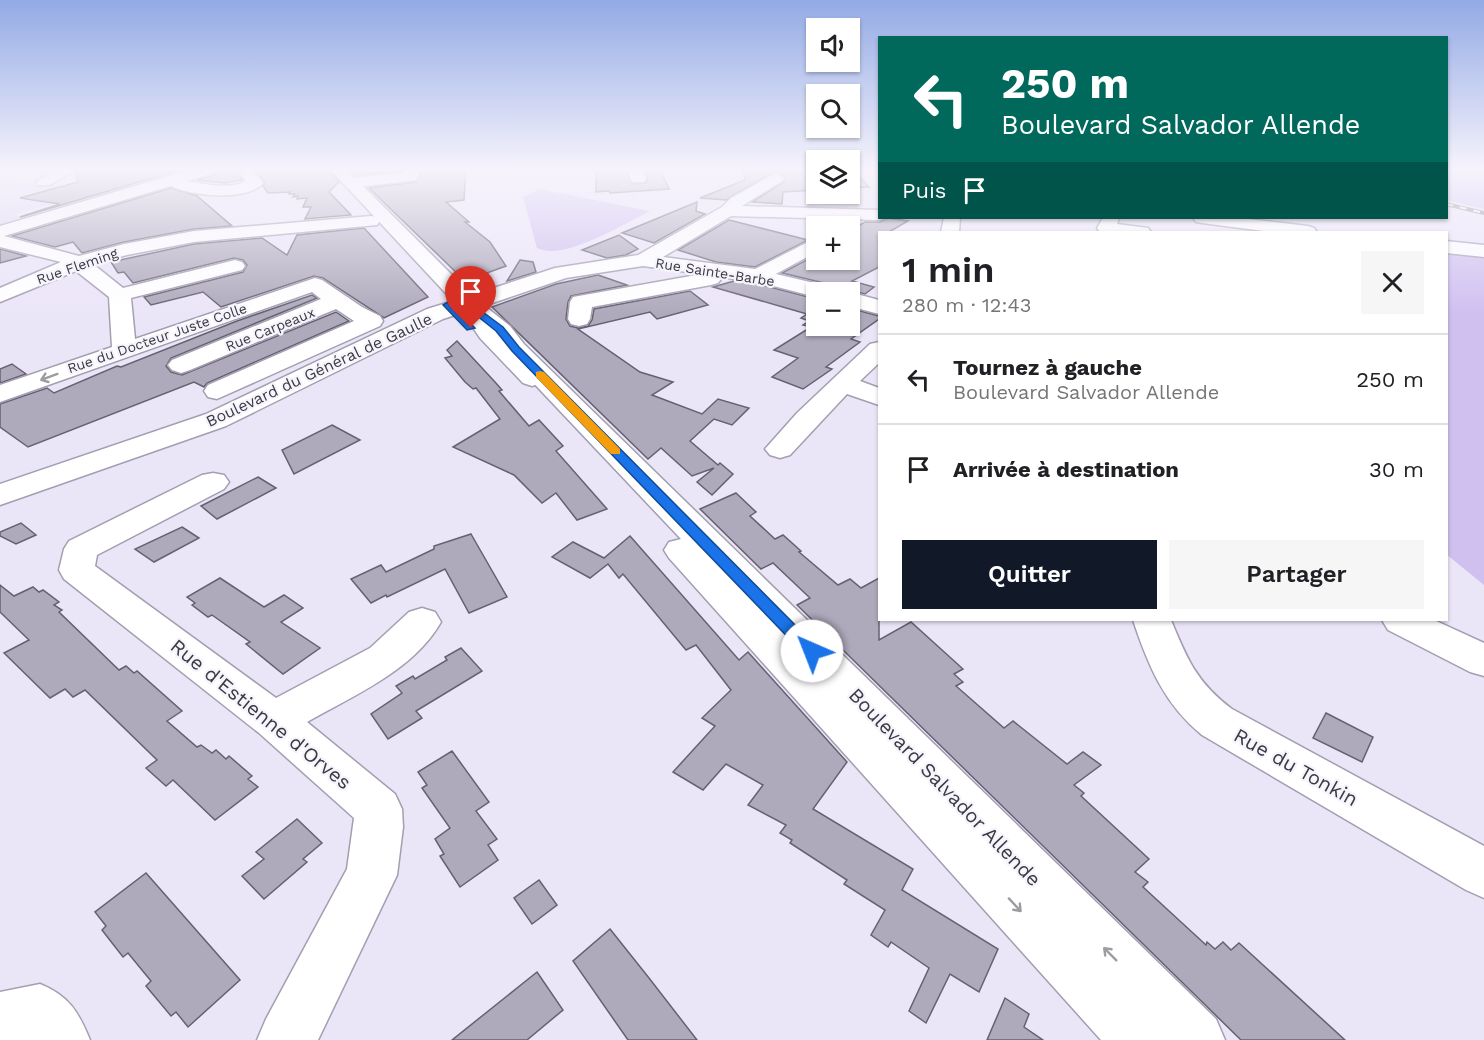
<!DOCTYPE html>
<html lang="fr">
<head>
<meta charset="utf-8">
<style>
  :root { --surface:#fff; --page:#f6f6f6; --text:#202124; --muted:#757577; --line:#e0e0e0; --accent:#111827 }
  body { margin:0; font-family:"Work Sans",sans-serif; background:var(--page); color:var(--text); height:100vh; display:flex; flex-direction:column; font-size:22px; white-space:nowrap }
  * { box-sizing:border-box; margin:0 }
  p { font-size:20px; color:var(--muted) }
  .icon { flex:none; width:33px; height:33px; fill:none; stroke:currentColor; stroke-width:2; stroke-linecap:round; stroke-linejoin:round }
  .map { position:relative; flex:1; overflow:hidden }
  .panel { position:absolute; left:878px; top:231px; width:570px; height:390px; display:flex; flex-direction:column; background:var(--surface); border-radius:0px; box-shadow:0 2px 4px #0004 }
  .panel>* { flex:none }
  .top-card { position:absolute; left:878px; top:36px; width:570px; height:183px; border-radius:0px; box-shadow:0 2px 4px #0004; background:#00695c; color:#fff; overflow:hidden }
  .controls { position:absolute; left:806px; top:18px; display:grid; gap:12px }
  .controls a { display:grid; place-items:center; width:54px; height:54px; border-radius:0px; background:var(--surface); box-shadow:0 2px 4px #0004; font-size:30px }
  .pin { position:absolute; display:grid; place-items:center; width:51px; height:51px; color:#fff; margin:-62px -26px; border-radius:50% 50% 50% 0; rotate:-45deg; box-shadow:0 0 6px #0007 }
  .pin .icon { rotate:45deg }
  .me { position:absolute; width:66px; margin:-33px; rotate:316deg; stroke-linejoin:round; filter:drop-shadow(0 0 4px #0008) }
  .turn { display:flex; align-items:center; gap:21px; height:126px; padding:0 24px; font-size:27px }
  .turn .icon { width:78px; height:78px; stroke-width:2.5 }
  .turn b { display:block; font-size:42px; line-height:51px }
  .then { display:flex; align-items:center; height:57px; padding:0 24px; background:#0003; gap:12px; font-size:22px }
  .round { display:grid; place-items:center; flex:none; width:63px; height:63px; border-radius:0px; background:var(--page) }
  .overview { display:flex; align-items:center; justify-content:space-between; height:102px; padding:0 24px }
  h1 { font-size:36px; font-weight:600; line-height:45px }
  .cta { display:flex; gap:12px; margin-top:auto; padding:12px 24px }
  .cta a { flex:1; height:69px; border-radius:0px; background:var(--accent); color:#fff; font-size:24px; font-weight:600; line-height:69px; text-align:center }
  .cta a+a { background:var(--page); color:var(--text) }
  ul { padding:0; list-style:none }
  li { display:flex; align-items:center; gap:18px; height:90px; padding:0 24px; border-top:2px solid var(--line) }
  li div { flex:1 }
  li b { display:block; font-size:22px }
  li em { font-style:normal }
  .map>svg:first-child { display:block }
  .built { fill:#e0d8f2 }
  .green { fill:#cfc0f0 }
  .building { fill:#aea9bb; stroke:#666171; stroke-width:1.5 }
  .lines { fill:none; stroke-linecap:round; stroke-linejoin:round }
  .minor-casing { stroke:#a39eb0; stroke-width:3 }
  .major-casing { stroke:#a39eb0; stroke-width:3 }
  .minor { fill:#fff; fill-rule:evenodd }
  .major { fill:#fff; fill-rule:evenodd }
  .rail-casing { stroke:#87838f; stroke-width:4 }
  .rail { stroke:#f6f4fc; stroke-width:2; stroke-dasharray:7; stroke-linecap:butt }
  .oneway { stroke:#9e9ca0 }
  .route { fill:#1a73e8; stroke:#114b97; stroke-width:1.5 }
  .slow { fill:#f59e0b }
  .labels { text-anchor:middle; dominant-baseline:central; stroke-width:4.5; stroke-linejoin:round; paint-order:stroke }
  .far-street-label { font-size:14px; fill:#3c3941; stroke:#f6f4fc }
  .street-label { font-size:16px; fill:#3c3941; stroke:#f6f4fc }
  .near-street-label { font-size:20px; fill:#3c3941; stroke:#f6f4fc }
</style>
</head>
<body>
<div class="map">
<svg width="1484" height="1040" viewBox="0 0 1484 1040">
  <rect width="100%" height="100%" fill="#ebe5f8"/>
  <polygon class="built" points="0,182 82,187 100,190 13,215 32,220 0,230"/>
  <g class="green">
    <polygon points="1446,168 1484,168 1484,209 1446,200"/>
    <path d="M540,189l110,22c-25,12 -87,51 -113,37l-14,-51z"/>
    <polygon points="1446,250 1484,254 1484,585 1446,554"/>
  </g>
  <g class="building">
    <polygon points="133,168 186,168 21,217 20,217 60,204 20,198 78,182 76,172 81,169"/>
    <polygon points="223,168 245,168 238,174 242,180 225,183 197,180 220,173"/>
    <polygon points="253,168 327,168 339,182 329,192 351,215 305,219 311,207 303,207 307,198 297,199 298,196 293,197 295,194 289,194 290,192 268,193 263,186 265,182"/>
    <polygon points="349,168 403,168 402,171 356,175"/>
    <polygon points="422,168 466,168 464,200 446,202 469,222 465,222 490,242 506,266 465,281 369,188 416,182"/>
    <polygon points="625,168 632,184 646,183 648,178 645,168 659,168 669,189 610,193 609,191 596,192 596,171"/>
    <polygon points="743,168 816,168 816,190 783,192 782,204 752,202 784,182 785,176 775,171 726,200 700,198 745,180"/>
    <polygon points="849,168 852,168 869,187 849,188"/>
    <polygon points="171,188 197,196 232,226 194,229 124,242 82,253 73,242 55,247 12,236"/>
    <polygon points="697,202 696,211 705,214 654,243 622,233"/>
    <polygon points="888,218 908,221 889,232 879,232 879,267 852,281 874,287 865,294 850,290 847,292 835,292 832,285 782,273 816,255 816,260 849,260 849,231 865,222 880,222"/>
    <polygon points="729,220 808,240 755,267 716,262 678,250"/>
    <polygon points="364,228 428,297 384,318 323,278 314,276 221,307 203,292 151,305 144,297 243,272 247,265 243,260 234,258 133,283 124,272 118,273 111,262 194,244 262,238 287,255 297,235"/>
    <polygon points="619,235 638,249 626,255 607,258 582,250"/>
    <polygon points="0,249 26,256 0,263"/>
    <polygon points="520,260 533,262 536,272 507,281"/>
    <polygon points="598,275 627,285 571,296 568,302 566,319 570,326 578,328 588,326 592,320 594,309 690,291 708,305 657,319 650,312 578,329 640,372 673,382 652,395 702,414 718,399 749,408 732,425 714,419 690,441 718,465 720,463 733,474 712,495 697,482 714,468 692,476 661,448 648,459 492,307 556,284"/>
    <polygon points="734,281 758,284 816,299 816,326 849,326 849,308 879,316 879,319 851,339 860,342 826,367 832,369 803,389 772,377 798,358 774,350 811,327 803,325 809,321 801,318 807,314 713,287"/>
    <polygon points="312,295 317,298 171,358 166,366 171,372 182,375 336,312 349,321 207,383 204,387 194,382 28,447 0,427 0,404 47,388 54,393 117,366 121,367 237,321"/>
    <polygon points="457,341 495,382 502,390 499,391 529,426 539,420 563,446 556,451 607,509 577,520 556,493 542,503 514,475 453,447 500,419 476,388 473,389 465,382 445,358 452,356 447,350"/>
    <polygon points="12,364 26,374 0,383 0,369"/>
    <polygon points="332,425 360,440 294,474 282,450"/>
    <polygon points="258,477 276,488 217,519 201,506"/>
    <polygon points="736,493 756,512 750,516 775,539 783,535 801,551 799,552 838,585 850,579 861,588 879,578 879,640 911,622 963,669 954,674 963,682 956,686 1004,728 1013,721 1067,764 1083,752 1101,765 1074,785 1084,793 1081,796 1149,859 1135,872 1148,882 1143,887 1206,945 1207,942 1215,949 1223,942 1231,950 1239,943 1345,1040 1241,1040 797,605 810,598 773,563 761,569 700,509"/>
    <polygon points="21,523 36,535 16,544 0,536 0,532"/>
    <polygon points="182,527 199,538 154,562 135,549"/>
    <polygon points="471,534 507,597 469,613 445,569 387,597 386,595 371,603 351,579 381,565 386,572 434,549 434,546"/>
    <polygon points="630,536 739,660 748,652 847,762 813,809 913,869 902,890 998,949 979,992 950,974 926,1023 909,1011 929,968 891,942 888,947 871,935 885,910 844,884 847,880 790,843 792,840 780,833 786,825 748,805 763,785 726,764 703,790 673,772 715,726 702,718 731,690 696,645 686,650 623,574 619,578 608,564 590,578 552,557 573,542 604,558"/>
    <polygon points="220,578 264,607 284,595 303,608 281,622 320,648 283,674 246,644 250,642 212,615 208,617 192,605 195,603 187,597"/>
    <polygon points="0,585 14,596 33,587 39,592 43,590 59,602 54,605 62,610 59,612 119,670 126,666 134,673 137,671 182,711 167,721 197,747 201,745 212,753 216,750 226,759 229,756 252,776 248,779 258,787 215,820 173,780 166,786 146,768 157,760 85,690 73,697 65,689 50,698 4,653 29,640 0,612"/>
    <polygon points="461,648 482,671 416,711 422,718 388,739 371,714 402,693 396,686 413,676 415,679 447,660 445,657"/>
    <polygon points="1326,713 1373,737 1362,762 1313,738"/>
    <polygon points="452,751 489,802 476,811 497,839 488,845 498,860 460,887 440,856 444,854 435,839 450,828 422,788 427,785 418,772"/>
    <polygon points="297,819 322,843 303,859 307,862 264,899 242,876 264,859 256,852"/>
    <polygon points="146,873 240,980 188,1027 176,1012 171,1016 146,986 151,981 128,953 123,957 102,930 106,926 95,912"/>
    <polygon points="539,880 557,905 532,924 514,898"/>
    <polygon points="610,929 649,978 697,1040 628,1040 573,961"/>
    <polygon points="537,972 563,1010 527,1040 452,1040"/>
    <polygon points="1005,998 1029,1014 1024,1027 1043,1040 987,1040"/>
  </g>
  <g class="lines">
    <g class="minor-casing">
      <g id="minor">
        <polygon points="59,168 79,168 50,185 38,185 36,182"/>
        <path d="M196,168h25l-2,3 -32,10c18,3 42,9 59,0l-6,-7 8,-5 5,2 10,12c-15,19 -73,13 -92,3l-167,50 75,20 45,-12 70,-13 177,-15 6,1 3,4 -3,4 -183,17 -67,13 -34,9 30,24 112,-28 7,2 3,4 -3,4 -111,28 4,41 180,-61 7,2 40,27 18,9 3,5 -3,5 -163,73 -9,-2 -4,-6 4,-6 146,-64 -18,-12 -146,61 -9,3 -9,-3 -4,-5 4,-5 149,-61 -9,-7 -312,110v-17l112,-38 -3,-50 -33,-26 -76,31v-14l61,-26 -61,-15v-21z"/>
        <polygon points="405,168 420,168 416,180 350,188 342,183 350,178 404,173"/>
        <polygon points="627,168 642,168 646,179 644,182 632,182"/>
        <polygon points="776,173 784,178 782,181 742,206 879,210 879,218 886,218 879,220 731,216 663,257 755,269 816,238 816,252 776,274 831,287 833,292 816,292 816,297 758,282 720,277 721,279 718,283 711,285 592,307 590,319 587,324 579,326 571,324 568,319 570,302 573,297 702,274 643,266 566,278 481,307 496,328 545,378 541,383 532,386 523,383 480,338 457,304 460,299 555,268 638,255 722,207 731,198"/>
        <polygon points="944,218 960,218 959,232 941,232"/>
        <polygon points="1103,218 1119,218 1117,224 1148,228 1151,232 1100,232 1097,228"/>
        <polygon points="1193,218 1239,218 1308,226 1314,228 1317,232 1271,232 1202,223 1196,222"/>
        <polygon points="1446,241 1484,245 1484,257 1446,253"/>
        <polygon points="849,292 879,300 879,314 849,306"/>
        <polygon points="879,342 879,363 860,381 879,388 879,405 847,394 790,455 780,458 770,455 765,449 797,413 870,344"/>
        <path d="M213,473l11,2 5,7 -5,7 -127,66 -2,11 181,132 94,-50 39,-36 13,-4 13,4 6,10c-28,49 -87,73 -134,100l88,72 7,15 1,18 -6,48 -79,165h-61l9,-21 81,-150 7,-51 -95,-85 -195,-154 -5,-9 5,-21 5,-8 133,-66z"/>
        <path d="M1133,620h38c16,39 26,63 61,89l252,137v52l-18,-8 -264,-155c-38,-31 -54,-70 -69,-115z"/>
        <polygon points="1382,620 1434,620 1484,643 1484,676 1470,672 1388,630"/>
        <path d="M40,984c29,12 38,27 50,56h-90v-48z"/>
      </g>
    </g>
    <g class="major-casing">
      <polygon id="major" points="329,168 345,168 476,299 510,326 524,344 1216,1019 1225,1040 1101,1040 669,558 664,550 669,542 681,539 506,354 494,336 464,312 443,319 226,426 0,505 0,484 206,414 427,309 453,301"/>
    </g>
    <use href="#minor" class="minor"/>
    <use href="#major" class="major"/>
    <g class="rail-casing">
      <polyline id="rail" points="1446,204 1484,213"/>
    </g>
    <use href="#rail" class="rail"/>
  </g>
  <defs><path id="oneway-shaft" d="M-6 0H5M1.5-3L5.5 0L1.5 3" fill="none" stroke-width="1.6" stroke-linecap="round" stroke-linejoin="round" transform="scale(1.5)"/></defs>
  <g class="oneway">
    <use href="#oneway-shaft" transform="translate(49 377) rotate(160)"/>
    <use href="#oneway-shaft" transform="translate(1015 905) rotate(47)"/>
    <use href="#oneway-shaft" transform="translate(1110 954) rotate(-135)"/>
  </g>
  <linearGradient id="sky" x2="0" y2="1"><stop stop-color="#93aae5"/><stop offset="0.54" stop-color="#f6f3fc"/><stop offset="1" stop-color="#f6f3fc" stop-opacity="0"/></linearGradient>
  <rect width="1484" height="314" fill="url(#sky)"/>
  <polygon class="route" points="468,301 503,327 519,347 817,647 820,651 817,656 812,658 806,656 512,351 496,331 466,307 455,307 475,328 467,330 443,305 448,302"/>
  <polygon class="slow" points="540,371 544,372 620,449 620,454 611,454 536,377 536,372"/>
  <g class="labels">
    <g class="far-street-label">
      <text transform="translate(77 266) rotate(-19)">Rue Fleming</text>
      <text transform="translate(715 272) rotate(9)">Rue Sainte-Barbe</text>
      <text transform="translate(270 329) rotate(-22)">Rue Carpeaux</text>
      <text transform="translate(157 338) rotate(-19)">Rue du Docteur Juste Colle</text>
    </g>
    <g class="street-label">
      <text transform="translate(319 370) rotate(-25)">Boulevard du Général de Gaulle</text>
    </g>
    <g class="near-street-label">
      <text transform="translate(261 714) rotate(39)">Rue d'Estienne d'Orves</text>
      <text transform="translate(1296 767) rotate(29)">Rue du Tonkin</text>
      <text transform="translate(945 787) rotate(46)">Boulevard Salvador Allende</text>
    </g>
  </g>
</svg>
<div class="controls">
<a><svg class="icon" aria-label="sound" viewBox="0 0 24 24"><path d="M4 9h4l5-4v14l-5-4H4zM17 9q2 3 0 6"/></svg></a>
<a><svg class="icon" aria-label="search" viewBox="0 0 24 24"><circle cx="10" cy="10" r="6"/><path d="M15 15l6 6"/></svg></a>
<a><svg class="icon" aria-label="layers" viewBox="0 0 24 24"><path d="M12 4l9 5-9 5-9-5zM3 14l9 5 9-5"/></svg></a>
<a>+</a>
<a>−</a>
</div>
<div class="pin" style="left:471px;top:328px;background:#d93025"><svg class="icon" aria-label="arrive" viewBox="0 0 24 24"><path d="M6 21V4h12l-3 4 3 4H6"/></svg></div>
<svg class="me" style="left:812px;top:651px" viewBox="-20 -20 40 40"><circle r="19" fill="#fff"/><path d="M0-13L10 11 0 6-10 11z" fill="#1a73e8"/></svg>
<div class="top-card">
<div class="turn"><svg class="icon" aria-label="left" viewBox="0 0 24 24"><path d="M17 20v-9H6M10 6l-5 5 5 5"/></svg><div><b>250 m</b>Boulevard Salvador Allende</div></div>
<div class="then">Puis<svg class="icon" aria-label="arrive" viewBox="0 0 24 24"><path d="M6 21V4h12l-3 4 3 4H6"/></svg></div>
</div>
<section class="panel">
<div class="overview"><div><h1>1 min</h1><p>280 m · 12:43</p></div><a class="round"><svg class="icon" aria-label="close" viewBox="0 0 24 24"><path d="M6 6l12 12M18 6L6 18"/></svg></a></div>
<ul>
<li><svg class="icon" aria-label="left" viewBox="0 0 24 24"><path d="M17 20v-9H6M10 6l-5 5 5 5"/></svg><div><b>Tournez à gauche</b><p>Boulevard Salvador Allende</p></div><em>250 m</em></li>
<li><svg class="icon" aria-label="arrive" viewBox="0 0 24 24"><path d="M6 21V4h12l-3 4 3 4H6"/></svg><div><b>Arrivée à destination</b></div><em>30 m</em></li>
</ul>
<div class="cta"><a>Quitter</a><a>Partager</a></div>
</section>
</div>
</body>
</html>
